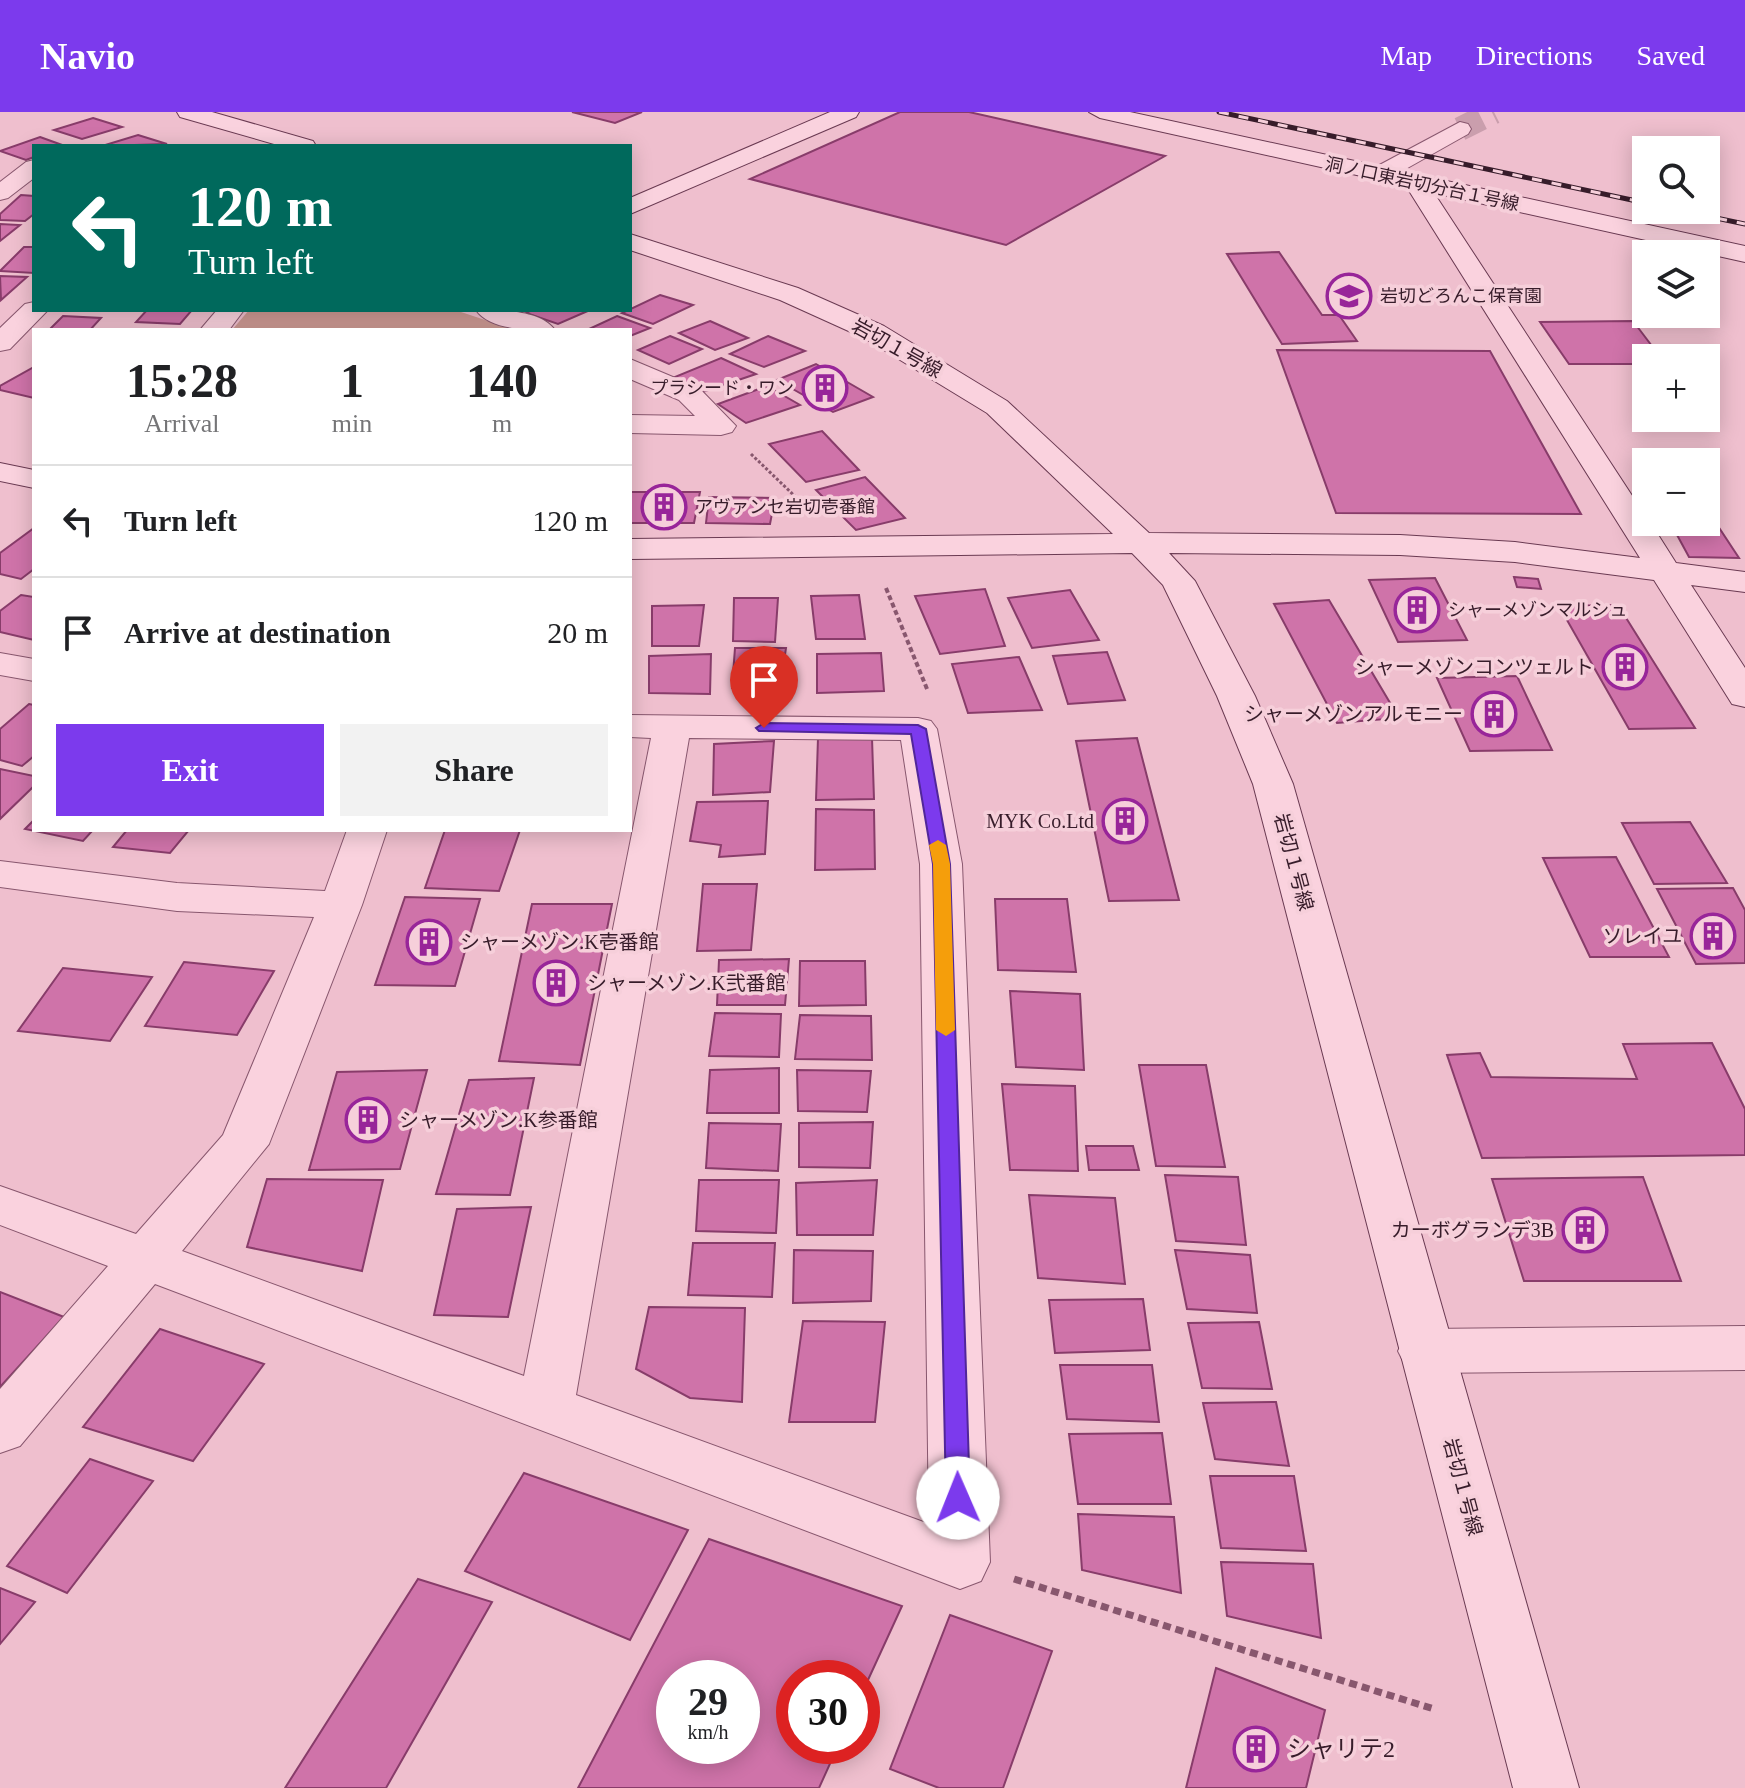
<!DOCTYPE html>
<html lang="en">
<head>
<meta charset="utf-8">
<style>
  :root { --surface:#fff; --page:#f2f2f2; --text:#202124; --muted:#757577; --line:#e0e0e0; --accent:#7c3aed }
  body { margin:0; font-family:"Times New Roman","Noto Sans JP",serif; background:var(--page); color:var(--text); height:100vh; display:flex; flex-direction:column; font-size:30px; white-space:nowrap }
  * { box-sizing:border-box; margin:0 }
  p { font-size:26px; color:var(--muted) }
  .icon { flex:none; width:44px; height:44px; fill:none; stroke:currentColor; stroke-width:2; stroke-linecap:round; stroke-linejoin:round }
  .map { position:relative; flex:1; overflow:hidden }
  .details { position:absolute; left:32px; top:216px; width:600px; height:504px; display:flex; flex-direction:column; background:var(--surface); border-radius:0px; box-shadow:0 4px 20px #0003 }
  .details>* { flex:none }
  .top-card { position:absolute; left:32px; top:32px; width:600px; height:168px; border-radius:0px; box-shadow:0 4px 20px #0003; background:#00695c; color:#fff; overflow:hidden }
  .controls { position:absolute; left:1632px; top:24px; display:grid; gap:16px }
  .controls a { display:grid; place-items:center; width:88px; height:88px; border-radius:0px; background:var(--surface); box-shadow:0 4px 20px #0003; font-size:40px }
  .speed { position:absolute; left:656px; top:1548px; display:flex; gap:16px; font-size:40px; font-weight:700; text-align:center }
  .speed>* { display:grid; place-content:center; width:104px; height:104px; border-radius:50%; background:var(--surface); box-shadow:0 4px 20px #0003; line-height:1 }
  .speed small { font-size:20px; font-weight:400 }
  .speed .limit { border:12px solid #d22; background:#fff; color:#111 }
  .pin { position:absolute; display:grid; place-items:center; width:68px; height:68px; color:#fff; margin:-82px -34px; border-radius:50% 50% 50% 0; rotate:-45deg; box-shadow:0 0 8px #0007 }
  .pin .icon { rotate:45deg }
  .me { position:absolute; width:88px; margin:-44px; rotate:359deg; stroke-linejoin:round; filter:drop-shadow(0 0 6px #0008) }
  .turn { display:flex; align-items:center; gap:28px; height:168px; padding:0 24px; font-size:36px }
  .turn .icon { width:104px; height:104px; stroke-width:2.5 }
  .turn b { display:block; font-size:56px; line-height:68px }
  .eta { display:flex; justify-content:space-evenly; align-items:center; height:136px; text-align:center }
  .eta b { font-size:48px; font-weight:700; line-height:56px }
  .cta { display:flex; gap:16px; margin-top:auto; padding:16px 24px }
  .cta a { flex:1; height:92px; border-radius:0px; background:var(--accent); color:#fff; font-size:32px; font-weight:700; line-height:92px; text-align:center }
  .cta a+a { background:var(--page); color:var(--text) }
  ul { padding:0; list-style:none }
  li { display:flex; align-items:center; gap:24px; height:112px; padding:0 24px; border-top:2px solid var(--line) }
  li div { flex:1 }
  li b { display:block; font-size:30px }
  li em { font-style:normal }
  header { display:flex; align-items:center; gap:48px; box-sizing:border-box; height:112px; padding:0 40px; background:var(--accent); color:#fff }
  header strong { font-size:38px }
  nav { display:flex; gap:44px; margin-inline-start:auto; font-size:28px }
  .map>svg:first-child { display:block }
  .green { fill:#cd9993 }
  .building { fill:#cf73a9; stroke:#883c6a; stroke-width:2; fill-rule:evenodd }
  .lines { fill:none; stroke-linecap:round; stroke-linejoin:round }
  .street-tunnel { stroke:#ca9ead; stroke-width:24; stroke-dasharray:24 12; stroke-linecap:butt }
  .street-casing { stroke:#88576e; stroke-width:2 }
  .secondary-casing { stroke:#6a3a52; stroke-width:2 }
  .path-far2 { stroke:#88576e; stroke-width:3; stroke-dasharray:3 2; stroke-linecap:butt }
  .path-far1 { stroke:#88576e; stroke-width:4; stroke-dasharray:5 3; stroke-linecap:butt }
  .path { stroke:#88576e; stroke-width:7; stroke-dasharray:8 5; stroke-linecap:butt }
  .street { fill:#fad2de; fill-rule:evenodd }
  .secondary { fill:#fad2de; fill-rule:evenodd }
  .rail-casing { stroke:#371c2a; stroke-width:5 }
  .rail { stroke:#f6cfda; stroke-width:3; stroke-dasharray:10; stroke-linecap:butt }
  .route { fill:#7c3aed; stroke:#51269a; stroke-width:2 }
  .slow { fill:#f59e0b }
  .labels { text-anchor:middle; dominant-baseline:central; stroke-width:7; stroke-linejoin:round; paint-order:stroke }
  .far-street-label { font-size:18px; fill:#371c2a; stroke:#f6cfda }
  .far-poi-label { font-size:18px; fill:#371c2a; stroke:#f6cfda; text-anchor:start }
  .street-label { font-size:20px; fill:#371c2a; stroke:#f6cfda }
  .poi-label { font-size:20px; fill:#371c2a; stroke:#f6cfda; text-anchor:end }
  .near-poi-label { font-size:24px; fill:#371c2a; stroke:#f6cfda; text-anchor:start }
</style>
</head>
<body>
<header>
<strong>Navio</strong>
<nav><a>Map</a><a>Directions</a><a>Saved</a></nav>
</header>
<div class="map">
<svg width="1745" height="1676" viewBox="0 0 1745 1676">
  <rect width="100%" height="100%" fill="#efbfce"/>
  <polygon class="green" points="249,198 455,198 515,218 232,218"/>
  <g class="building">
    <polygon points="572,0 642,0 615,11"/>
    <polygon points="900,0 969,0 1165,44 1006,133 750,67"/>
    <polygon points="93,6 122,15 82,27 54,18"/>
    <polygon points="138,23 167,32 102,34"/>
    <polygon points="40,25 65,34 34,34 34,45 26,48 0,39"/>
    <polygon points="21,83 34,84 34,102 25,109 0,108 0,102"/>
    <polygon points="0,112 20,113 0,129"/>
    <polygon points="24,135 34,135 34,161 0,159"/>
    <polygon points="1279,140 1322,203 1339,203 1357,229 1282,232 1227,142"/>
    <polygon points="0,164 27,165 1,188"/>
    <polygon points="660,183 693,193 653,212 622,201"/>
    <polygon points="147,198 192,198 180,212 136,210"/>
    <polygon points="532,198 590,198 558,212 526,201"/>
    <polygon points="63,204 101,206 90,218 49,218"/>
    <polygon points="617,204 650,216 630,224 630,218 587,218"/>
    <polygon points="710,209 748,226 715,238 679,221"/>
    <polygon points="1633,209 1661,246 1646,246 1646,252 1569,252 1540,210"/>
    <polygon points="670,224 702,237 669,252 638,238"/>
    <polygon points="768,224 805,239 764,255 730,242"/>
    <polygon points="1277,238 1490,239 1581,402 1336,401"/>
    <polygon points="721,246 756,262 700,281 670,267"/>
    <polygon points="816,252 873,285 833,300 777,268"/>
    <polygon points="34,255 34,286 0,278 0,274"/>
    <polygon points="767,274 800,293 746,311 718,292"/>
    <polygon points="822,319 859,358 806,370 769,332"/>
    <polygon points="865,365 905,406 856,418 816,378"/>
    <polygon points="630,380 700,380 694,411 630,411"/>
    <polygon points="709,385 775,386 770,412 706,411"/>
    <polygon points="1706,402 1710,402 1739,446 1689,445 1670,410 1706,410"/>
    <polygon points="34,416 34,457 21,467 0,462 0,441"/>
    <polygon points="1514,465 1538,467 1541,477 1517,475"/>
    <polygon points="1435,466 1467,528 1398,530 1369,468"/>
    <polygon points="985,477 1005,534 940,542 915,484"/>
    <polygon points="1070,478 1099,528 1032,536 1008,486"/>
    <polygon points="21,483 34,485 34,528 0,520 0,499"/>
    <polygon points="859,483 865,527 816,527 811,484"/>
    <polygon points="734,486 778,486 775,530 733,529"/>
    <polygon points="1329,488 1399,606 1337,611 1274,492"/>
    <polygon points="704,493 699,534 652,534 652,494"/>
    <polygon points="1618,493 1695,616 1629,617 1559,494"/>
    <polygon points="735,536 786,536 780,576 732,576"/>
    <polygon points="1107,540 1125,588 1068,592 1053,544"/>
    <polygon points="881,541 884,579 817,581 817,542"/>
    <polygon points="711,542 710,582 649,581 649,544"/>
    <polygon points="1019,545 1042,598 968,601 952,552"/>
    <polygon points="1517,564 1552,638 1470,639 1437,566"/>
    <polygon points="29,592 34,593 34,644 22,654 0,648 0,617"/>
    <polygon points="818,626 872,626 874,687 816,688"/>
    <polygon points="1137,626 1179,788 1109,789 1076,629"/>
    <polygon points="774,629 770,680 713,683 714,632"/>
    <polygon points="0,657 34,664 34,674 0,707"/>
    <polygon points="768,689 765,742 719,745 721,733 690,729 697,690"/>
    <polygon points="816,697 874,698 875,757 815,758"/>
    <polygon points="34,708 34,718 93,718 83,729 25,717"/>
    <polygon points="1690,710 1727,771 1654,772 1622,711"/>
    <polygon points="127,718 189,718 170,741 113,735"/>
    <polygon points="445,718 520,718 499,779 425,776"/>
    <polygon points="1616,745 1669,845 1590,845 1543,746"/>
    <polygon points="703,772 757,772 751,838 697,839"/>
    <polygon points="1733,776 1745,798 1745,851 1696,852 1657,777"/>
    <polygon points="405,785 480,787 455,874 375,873"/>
    <polygon points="995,787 1067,787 1076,860 998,858"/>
    <polygon points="532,792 612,792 580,953 499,949"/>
    <polygon points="789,847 785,893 717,893 719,848"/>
    <polygon points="800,849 865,849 866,893 799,894"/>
    <polygon points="184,850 274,859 237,923 145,914"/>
    <polygon points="63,856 152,865 110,929 18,919"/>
    <polygon points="1010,879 1080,882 1084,958 1016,955"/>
    <polygon points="715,901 781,902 779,945 709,944"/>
    <polygon points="800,903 871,904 872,948 795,947"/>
    <polygon points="1712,931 1745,997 1745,1043 1482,1046 1447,943 1480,941 1491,965 1637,967 1623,932"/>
    <polygon points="1139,953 1206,953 1225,1055 1156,1054"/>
    <polygon points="779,956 779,1001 707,1001 710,958"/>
    <polygon points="427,958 400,1057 309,1058 337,960"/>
    <polygon points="797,958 871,959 867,1000 798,999"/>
    <polygon points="534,966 510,1083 436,1082 469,968"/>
    <polygon points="1002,972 1075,974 1078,1059 1010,1058"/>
    <polygon points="873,1010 870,1056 799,1055 799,1011"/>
    <polygon points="709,1011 781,1012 778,1059 706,1056"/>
    <polygon points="1086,1034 1133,1034 1139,1058 1089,1058"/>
    <polygon points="1165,1063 1238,1065 1246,1133 1176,1129"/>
    <polygon points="1643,1065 1681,1169 1524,1169 1492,1067"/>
    <polygon points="267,1067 383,1068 362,1159 247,1135"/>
    <polygon points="699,1068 779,1068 776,1121 696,1119"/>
    <polygon points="877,1068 873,1123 797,1123 796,1071"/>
    <polygon points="1029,1083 1115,1086 1125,1172 1038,1166"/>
    <polygon points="531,1095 508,1205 434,1203 457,1097"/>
    <polygon points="693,1131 775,1131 772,1185 688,1183"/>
    <polygon points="794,1138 873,1139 871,1189 793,1191"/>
    <polygon points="1175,1138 1250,1143 1257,1201 1187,1197"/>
    <polygon points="0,1180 64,1205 0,1275"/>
    <polygon points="1143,1187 1150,1238 1055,1241 1049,1188"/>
    <polygon points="649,1195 745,1196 742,1290 690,1286 636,1257"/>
    <polygon points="803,1209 885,1210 875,1310 789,1310"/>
    <polygon points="1259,1210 1272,1277 1202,1276 1188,1211"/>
    <polygon points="160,1217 264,1252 193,1349 83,1315"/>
    <polygon points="1060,1253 1152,1253 1159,1310 1067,1307"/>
    <polygon points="1276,1290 1289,1354 1215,1347 1203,1291"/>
    <polygon points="1162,1321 1171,1392 1078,1392 1069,1322"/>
    <polygon points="90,1347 153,1369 67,1481 7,1454"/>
    <polygon points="524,1361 688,1418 630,1528 465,1459"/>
    <polygon points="1210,1364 1294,1364 1306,1439 1221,1436"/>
    <polygon points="1078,1402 1174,1405 1181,1481 1082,1458"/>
    <path d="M709,1427l193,67 -40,87v-15h-68v68h44l-19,42h-241zM674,1566h68v68h-68z"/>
    <polygon points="1221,1450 1313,1452 1321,1526 1227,1504"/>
    <polygon points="418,1467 492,1490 386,1676 285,1676"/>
    <polygon points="0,1476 35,1490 0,1532"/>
    <polygon points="950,1503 1052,1539 1003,1676 939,1676 890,1657"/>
    <polygon points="1216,1556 1325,1598 1306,1676 1186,1676"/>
  </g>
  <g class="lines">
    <polyline class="street-tunnel" points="1460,17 1494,0"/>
    <g class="street-casing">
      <g id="street">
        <polygon points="1460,10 1468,12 1471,17 1468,22 1388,67 1372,67 1368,62 1372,57"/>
        <polygon points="34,48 34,66 8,86 0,88 0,70 26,50"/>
        <polygon points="34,190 34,198 48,198 10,237 0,239 0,216 25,192"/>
        <polygon points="217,198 244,198 229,218 200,218"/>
        <path d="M476,198c22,0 64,-1 79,20 -23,0 -65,1 -79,-20z"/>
        <polygon points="630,247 699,276 736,314 732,320 721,323 630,321 630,303 695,304 679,288 630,267"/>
        <polygon points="0,541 34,547 34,569 0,563"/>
        <path d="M630,603l288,3 13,3 6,8 25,135 28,698 -9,19 -21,8 -805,-305 -135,162 -20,7v-64l108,-123 -108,-41v-39l136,48 87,-99 91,-218 -137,-6 -177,-24v-26l177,22 148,8 22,-61h40l-25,75 -93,239 -87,107 342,125 127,-638 -21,-1zM689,626l212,2 19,124 9,660 -353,-129z"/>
        <polygon points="1745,1214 1745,1258 1425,1261 1406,1255 1398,1239 1406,1223 1425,1217"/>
      </g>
    </g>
    <g class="secondary-casing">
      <g id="secondary">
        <polygon points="177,0 212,0 313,29 316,34 281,34 180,5"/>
        <polygon points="830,0 859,0 856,5 630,102 630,86"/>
        <polygon points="1089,0 1130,0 1745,134 1745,150 1434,81 1646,405 1646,410 1650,410 1676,451 1745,460 1745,480 1691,473 1745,556 1745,595 1732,592 1654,468 1515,450 1400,443 1169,441 1195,469 1255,584 1293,672 1579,1676 1513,1676 1253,672 1217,584 1163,473 1132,441 630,447 630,427 1113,422 987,301 864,226 780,188 630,138 630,122 798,176 884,214 1007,289 1149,421 1400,423 1515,430 1640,446 1406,74 1100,6"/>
        <polygon points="0,351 34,358 34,376 0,369"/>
      </g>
    </g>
    <polyline class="path-far2" points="751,342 804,393"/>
    <polyline class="path-far1" points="886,476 927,577"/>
    <polyline class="path" points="1014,1467 1434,1597"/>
    <use href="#street" class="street"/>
    <use href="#secondary" class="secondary"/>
    <g class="rail-casing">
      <g id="rail">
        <polyline points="1219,0 1646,91"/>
        <polyline points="1678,98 1745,112"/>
      </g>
    </g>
    <use href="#rail" class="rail"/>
  </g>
  <polygon class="route" points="764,611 918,613 926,617 950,752 970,1386 967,1394 958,1397 949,1394 946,1386 933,752 911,622 759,619 756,616"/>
  <polygon class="slow" points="938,728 946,733 950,752 955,918 946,924 936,918 933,752 929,733"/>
  <defs>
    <g id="school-ring" transform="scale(2.3)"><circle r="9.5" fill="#f6cfda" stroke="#982599" stroke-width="1.5"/><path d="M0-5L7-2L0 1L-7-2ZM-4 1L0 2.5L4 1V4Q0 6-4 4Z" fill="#982599"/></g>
    <g id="building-ring" transform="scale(2.3)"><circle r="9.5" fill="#f6cfda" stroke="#982599" stroke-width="1.5"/><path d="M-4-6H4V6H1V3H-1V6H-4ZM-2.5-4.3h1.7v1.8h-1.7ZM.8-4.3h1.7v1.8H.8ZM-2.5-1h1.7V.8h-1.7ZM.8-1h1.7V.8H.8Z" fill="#982599"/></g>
  </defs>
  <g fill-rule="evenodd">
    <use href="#school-ring" x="1349" y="184"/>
    <use href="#building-ring" x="825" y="276"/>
    <use href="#building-ring" x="664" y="395"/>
    <use href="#building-ring" x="1417" y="498"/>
    <use href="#building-ring" x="1625" y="555"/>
    <use href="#building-ring" x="1494" y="602"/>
    <use href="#building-ring" x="1125" y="709"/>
    <use href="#building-ring" x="1713" y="824"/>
    <use href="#building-ring" x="429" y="830"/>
    <use href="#building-ring" x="556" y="871"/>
    <use href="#building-ring" x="368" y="1008"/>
    <use href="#building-ring" x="1585" y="1118"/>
    <use href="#building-ring" x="1256" y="1637"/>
  </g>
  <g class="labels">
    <g class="far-street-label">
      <text transform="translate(1422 72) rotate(12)">洞ノ口東岩切分台１号線</text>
    </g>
    <g class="far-poi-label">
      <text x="1380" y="184">岩切どろんこ保育園</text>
      <text x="794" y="276" text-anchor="end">プラシード・ワン</text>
      <text x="695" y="395">アヴァンセ岩切壱番館</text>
      <text x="1448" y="498">シャーメゾンマルシュ</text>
    </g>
    <g class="street-label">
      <text transform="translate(897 236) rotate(29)">岩切１号線</text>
      <text transform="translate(1294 750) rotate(75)">岩切１号線</text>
      <text transform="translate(1463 1375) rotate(75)">岩切１号線</text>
    </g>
    <g class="poi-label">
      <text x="1594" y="555">シャーメゾンコンツェルト</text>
      <text x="1463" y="602">シャーメゾンアルモニー</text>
      <text x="1094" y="709">MYK Co.Ltd</text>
      <text x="1682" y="824">ソレイユ</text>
      <text x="460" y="830" text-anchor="start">シャーメゾン.K壱番館</text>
      <text x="587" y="871" text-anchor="start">シャーメゾン.K弐番館</text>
      <text x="399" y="1008" text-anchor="start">シャーメゾン.K参番館</text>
      <text x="1554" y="1118">カーボグランデ3B</text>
    </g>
    <g class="near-poi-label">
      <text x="1287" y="1637">シャリテ2</text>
    </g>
  </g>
</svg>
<div class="controls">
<a><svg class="icon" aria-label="search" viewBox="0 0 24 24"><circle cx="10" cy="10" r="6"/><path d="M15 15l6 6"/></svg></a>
<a><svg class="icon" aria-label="layers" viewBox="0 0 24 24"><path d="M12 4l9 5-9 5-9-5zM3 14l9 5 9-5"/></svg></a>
<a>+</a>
<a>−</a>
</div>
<div class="speed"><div>29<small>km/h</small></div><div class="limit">30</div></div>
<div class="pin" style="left:764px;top:616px;background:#d93025"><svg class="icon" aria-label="arrive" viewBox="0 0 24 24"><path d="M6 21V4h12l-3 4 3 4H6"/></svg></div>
<svg class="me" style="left:958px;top:1386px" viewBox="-20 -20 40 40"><circle r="19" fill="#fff"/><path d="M0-13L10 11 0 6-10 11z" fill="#7c3aed"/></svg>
<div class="top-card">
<div class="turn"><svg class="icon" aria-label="left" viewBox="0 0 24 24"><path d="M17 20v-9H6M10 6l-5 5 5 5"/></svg><div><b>120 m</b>Turn left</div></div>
</div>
<section class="details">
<div class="eta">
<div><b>15:28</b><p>Arrival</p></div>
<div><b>1</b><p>min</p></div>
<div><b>140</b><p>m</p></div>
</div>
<ul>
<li><svg class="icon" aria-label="left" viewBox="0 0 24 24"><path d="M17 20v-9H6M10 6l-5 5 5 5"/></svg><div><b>Turn left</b></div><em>120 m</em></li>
<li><svg class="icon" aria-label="arrive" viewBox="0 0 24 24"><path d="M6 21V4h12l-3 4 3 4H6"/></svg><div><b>Arrive at destination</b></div><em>20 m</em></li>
</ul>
<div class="cta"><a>Exit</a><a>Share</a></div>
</section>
</div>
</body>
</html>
